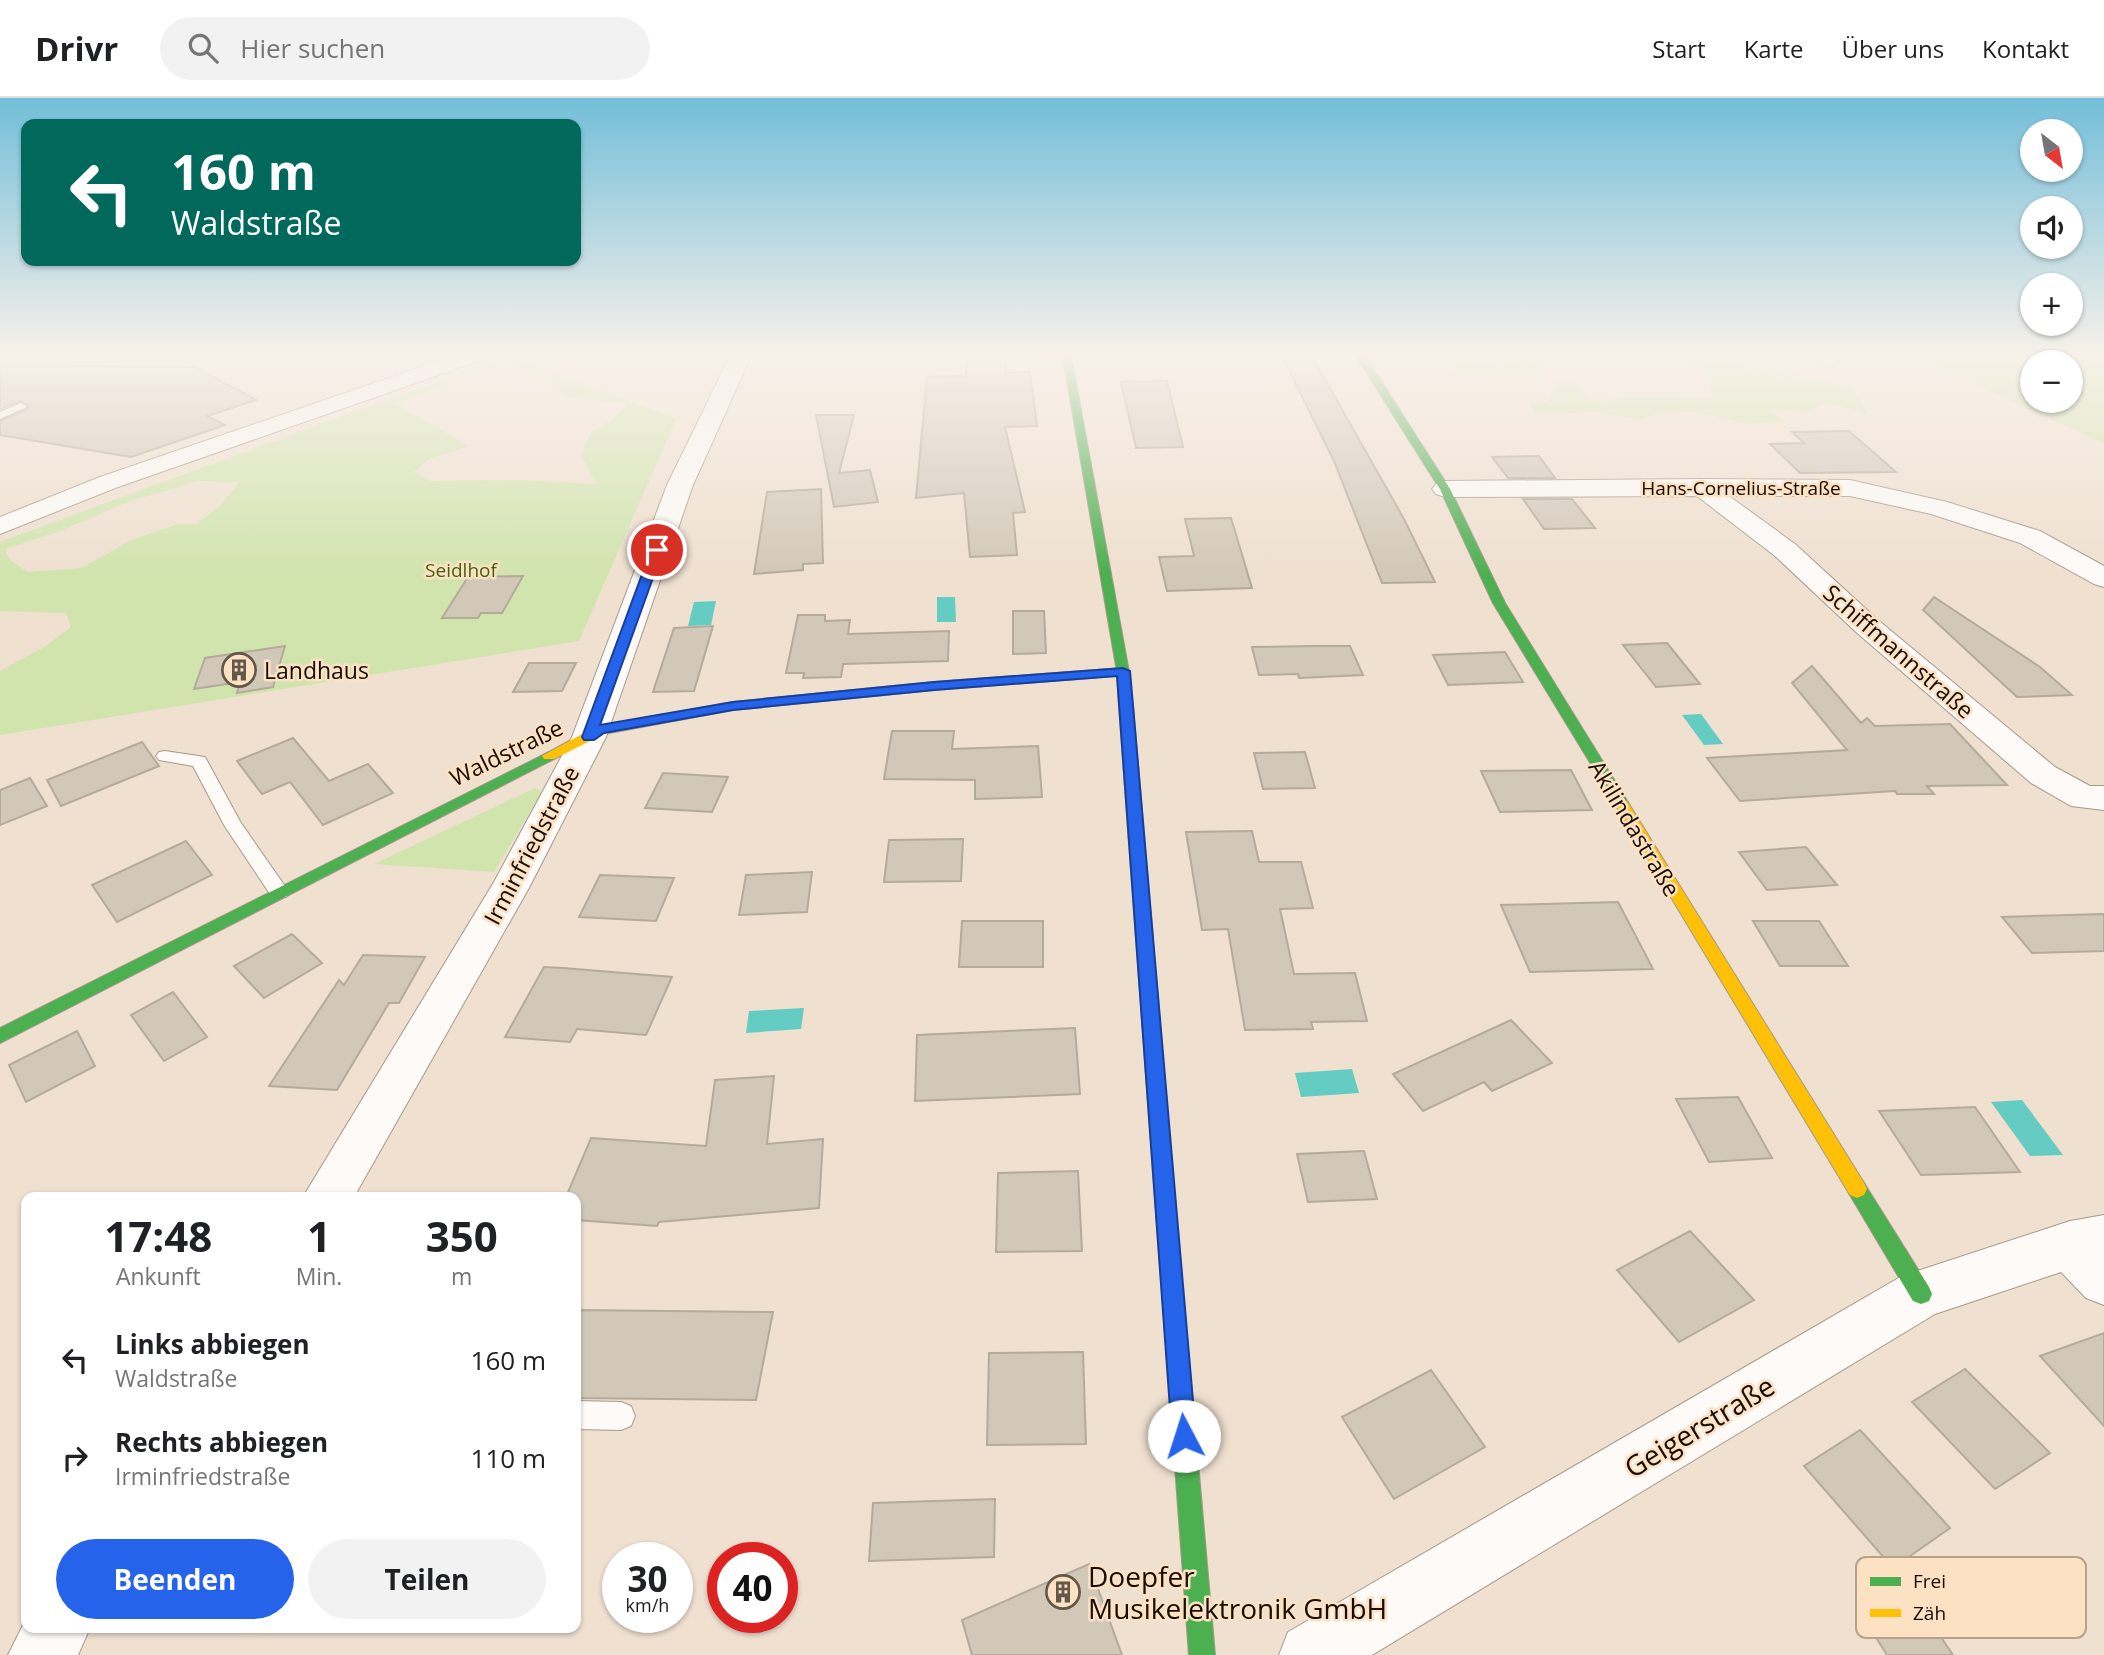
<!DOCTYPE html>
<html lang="de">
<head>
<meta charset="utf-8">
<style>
  :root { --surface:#fff; --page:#f2f2f2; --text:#202124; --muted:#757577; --line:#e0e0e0; --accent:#2563eb }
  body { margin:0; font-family:"Open Sans",sans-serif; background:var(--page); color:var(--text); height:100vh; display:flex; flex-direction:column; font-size:26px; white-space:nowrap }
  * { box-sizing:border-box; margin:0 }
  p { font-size:23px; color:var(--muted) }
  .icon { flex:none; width:38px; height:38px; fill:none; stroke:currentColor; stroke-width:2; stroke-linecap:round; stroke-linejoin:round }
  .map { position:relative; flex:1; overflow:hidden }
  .side { position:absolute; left:21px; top:1094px; width:560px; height:441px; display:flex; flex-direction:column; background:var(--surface); border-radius:14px; box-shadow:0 2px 5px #0004 }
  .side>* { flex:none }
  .hud { position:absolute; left:21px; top:21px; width:560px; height:147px; border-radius:14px; box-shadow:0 2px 5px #0004; background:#00695c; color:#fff; overflow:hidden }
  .needle { width:46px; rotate:149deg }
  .buttons { position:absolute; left:2020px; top:21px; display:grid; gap:14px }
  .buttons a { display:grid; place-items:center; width:63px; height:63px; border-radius:50%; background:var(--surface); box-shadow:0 2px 5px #0004; font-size:35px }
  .speed { position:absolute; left:602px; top:1444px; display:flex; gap:14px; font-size:35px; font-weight:700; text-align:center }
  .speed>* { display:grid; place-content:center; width:91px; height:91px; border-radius:50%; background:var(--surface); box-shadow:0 2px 5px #0004; line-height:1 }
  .speed small { font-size:18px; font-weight:400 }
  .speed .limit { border:10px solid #d22; background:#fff; color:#111 }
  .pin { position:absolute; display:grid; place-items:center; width:60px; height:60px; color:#fff; margin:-30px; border:4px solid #fff; border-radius:50%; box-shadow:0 2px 7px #0007 }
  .me { position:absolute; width:77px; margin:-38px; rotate:355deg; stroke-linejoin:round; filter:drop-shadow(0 0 5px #0008) }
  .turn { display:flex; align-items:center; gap:24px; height:147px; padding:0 35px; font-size:32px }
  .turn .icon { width:91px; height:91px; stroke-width:2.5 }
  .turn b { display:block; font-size:49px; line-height:60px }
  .eta { display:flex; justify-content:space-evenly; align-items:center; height:119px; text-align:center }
  .eta b { font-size:42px; font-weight:700; line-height:49px }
  .button { display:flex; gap:14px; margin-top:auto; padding:14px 35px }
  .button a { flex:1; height:80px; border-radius:42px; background:var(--accent); color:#fff; font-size:28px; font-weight:700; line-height:80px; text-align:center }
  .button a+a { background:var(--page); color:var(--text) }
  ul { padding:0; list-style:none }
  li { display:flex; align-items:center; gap:21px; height:98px; padding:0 35px }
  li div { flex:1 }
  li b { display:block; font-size:26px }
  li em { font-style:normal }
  header { display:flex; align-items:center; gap:42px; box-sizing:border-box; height:98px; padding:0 35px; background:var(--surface); border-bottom:2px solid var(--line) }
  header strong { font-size:33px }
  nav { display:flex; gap:38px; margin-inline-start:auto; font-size:24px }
  .search { width:490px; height:63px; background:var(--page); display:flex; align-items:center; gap:18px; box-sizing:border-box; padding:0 24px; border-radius:38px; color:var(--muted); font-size:26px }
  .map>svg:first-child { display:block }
  .green { fill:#d1e4ae; fill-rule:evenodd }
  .water { fill:#64ccc3 }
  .building { fill:#d1c8b8; stroke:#b4ab9b; stroke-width:2 }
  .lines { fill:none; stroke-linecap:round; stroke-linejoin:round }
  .lane-casing { stroke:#a5998b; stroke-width:2 }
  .street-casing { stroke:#a5998b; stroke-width:2 }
  .fast-casing { stroke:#a5998b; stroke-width:2 }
  .slow-casing { stroke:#a5998b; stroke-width:2 }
  .lane { fill:#fdfaf8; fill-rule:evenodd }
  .street { fill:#fdfaf8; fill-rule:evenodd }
  .fast { fill:#4caf50; fill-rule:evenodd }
  .slow { fill:#ffc107; fill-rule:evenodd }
  .route { fill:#2563eb; stroke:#184099; stroke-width:2 }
  .labels { text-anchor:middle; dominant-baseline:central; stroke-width:5; stroke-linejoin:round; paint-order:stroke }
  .far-street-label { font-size:19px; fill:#170c02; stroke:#fce1c3 }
  .far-park-label { font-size:19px; fill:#3f650b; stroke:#fce1c3 }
  .street-label { font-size:23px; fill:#170c02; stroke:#fce1c3 }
  .poi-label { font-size:23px; fill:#170c02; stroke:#fce1c3; text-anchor:start }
  .near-street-label { font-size:28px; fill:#170c02; stroke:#fce1c3 }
  .near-poi-label { font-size:28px; fill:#170c02; stroke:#fce1c3; text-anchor:start }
  .key { fill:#fce1c3; stroke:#b7a189; stroke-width:2 }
  .key-label { font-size:19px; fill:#170c02 }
</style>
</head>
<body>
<header>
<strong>Drivr</strong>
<div class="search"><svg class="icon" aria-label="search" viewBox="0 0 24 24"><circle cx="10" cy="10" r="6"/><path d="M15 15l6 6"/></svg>Hier suchen</div>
<nav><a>Start</a><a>Karte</a><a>Über uns</a><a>Kontakt</a></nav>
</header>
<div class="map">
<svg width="2104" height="1557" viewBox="0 0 2104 1557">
  <rect width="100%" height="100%" fill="#efe0d0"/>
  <g class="green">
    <path d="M506,258l170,63 -97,222 -579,94v-64l46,-25 25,-19 -5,-14 -66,-2v-69zM508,264l23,11v4l25,8 7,12 65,6 -16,17 -22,13 -9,23 16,28 -80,-4 -86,1 -17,-9 15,-13 40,-13 -74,-42zM200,383l39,1 -19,24 -24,18h-19l-45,16 -51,28 -53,4 -18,-12 -5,-11 58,-19 67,-29z"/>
    <polygon points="1514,258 1555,258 1541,266 1539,281 1484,281 1452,277 1459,262 1503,269"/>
    <polygon points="1665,258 1721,258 1751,271 1780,269 1788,276 1852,290 1867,315 1825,304 1808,315 1768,311 1784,323 1748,326 1697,314 1659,315 1640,322 1597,314 1537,316 1528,304 1547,304 1558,284 1572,283 1593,304 1631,299 1713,301 1709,291 1714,285 1698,276 1700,269 1672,265"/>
    <path d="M1913,258h191v87zM2070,264v39h-38v-39z"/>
    <polygon points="535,690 542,694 494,774 374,766"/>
  </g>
  <g class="water">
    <polygon points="937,499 955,499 956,524 937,524"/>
    <polygon points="716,503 711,527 688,528 694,504"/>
    <polygon points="1701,616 1723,646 1704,647 1682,617"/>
    <polygon points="804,910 801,931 746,935 749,913"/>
    <polygon points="1352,971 1359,995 1301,999 1295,975"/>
    <polygon points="2022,1002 2063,1057 2030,1058 1991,1004"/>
  </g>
  <g class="building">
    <polygon points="967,258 1006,258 1006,275 1030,274 1037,328 1005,329 1025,414 1013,415 1017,457 970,459 964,395 916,400 927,279 966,278"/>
    <polygon points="1284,262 1314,262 1404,421 1435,484 1382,485 1334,363"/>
    <polygon points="0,267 195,269 256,302 207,318 225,327 131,359 0,337 0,323 26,312 30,308 20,303 0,311"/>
    <polygon points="1167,283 1183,349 1136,350 1121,284"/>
    <polygon points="816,317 854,317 839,375 870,372 878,404 834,409"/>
    <polygon points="1849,333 1896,374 1800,375 1770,346 1804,345 1792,334"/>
    <polygon points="1539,358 1555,380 1508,380 1492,359"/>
    <polygon points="821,391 823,465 803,466 803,472 754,476 767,394"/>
    <polygon points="1523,401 1572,401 1595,430 1544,431"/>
    <polygon points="1231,420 1252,490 1167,493 1159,459 1194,458 1185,421"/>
    <polygon points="523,478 502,515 481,515 478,520 442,520 468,479"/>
    <polygon points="1934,499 2040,569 2072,597 2017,599 1923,512"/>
    <polygon points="1013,513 1044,513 1046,555 1013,556"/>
    <polygon points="798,517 825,517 825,523 850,522 848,536 949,533 948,563 843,566 841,579 803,580 804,575 786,575"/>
    <polygon points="713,528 694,593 653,594 674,530"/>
    <polygon points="1667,545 1700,586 1656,589 1623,547"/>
    <polygon points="285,548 273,589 237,595 240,584 194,591 205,560"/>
    <polygon points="1314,548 1350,548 1363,577 1299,580 1298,576 1259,577 1252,549"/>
    <polygon points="1505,554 1523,584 1448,587 1433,557"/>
    <polygon points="529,565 576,565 562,593 513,594"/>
    <polygon points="1812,568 1861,625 1867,620 1875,628 1950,626 2007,687 1927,688 1934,696 1897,696 1895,693 1740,703 1707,660 1847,652 1792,585"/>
    <polygon points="892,633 954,633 952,651 1038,648 1042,699 975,701 975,682 884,681"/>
    <polygon points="293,640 329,683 368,666 393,695 323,727 290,684 262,696 237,663"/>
    <polygon points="142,644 159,668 61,708 47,682"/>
    <polygon points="1305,654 1315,690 1263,691 1254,655"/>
    <polygon points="1571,672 1592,712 1500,714 1481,673"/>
    <polygon points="663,675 728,679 712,714 645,710"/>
    <polygon points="30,680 47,708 0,727 0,692"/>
    <polygon points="1252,733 1259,764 1301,764 1313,810 1280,811 1294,876 1355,875 1367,923 1311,924 1313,931 1245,932 1228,831 1202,832 1186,734"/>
    <polygon points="963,741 961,783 884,784 889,742"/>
    <polygon points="186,743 212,777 117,824 92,787"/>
    <polygon points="1806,749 1837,787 1767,792 1739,754"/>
    <polygon points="812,774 807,814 739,817 746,777"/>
    <polygon points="600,777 674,780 656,823 579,819"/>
    <polygon points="1618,804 1653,871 1530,874 1501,807"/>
    <polygon points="2104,816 2104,853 2032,855 2002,819"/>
    <polygon points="962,823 1043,823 1043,869 959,869"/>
    <polygon points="1753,823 1819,823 1848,868 1780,868"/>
    <polygon points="292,836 322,865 264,900 234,868"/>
    <polygon points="363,857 425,859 399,905 389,905 337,992 269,988 339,882 344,887"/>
    <polygon points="544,869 563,870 672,879 646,937 577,931 570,944 505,939"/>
    <polygon points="173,894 207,939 164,963 131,917"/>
    <polygon points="1511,922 1552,965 1492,993 1484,984 1423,1013 1393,976"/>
    <polygon points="1075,930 1080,996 915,1003 917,937"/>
    <polygon points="77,933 95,968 26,1004 9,967"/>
    <polygon points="774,978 767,1046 823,1041 819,1110 659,1124 657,1128 576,1122 576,1099 566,1099 591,1040 706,1048 715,982"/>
    <polygon points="1738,999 1772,1060 1709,1064 1676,1001"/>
    <polygon points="1975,1009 2020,1074 1921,1077 1879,1013"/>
    <polygon points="1364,1053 1377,1101 1308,1104 1297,1056"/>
    <polygon points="1078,1073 1082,1153 996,1154 998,1075"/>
    <polygon points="1690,1133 1754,1202 1679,1244 1617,1172"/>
    <polygon points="576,1212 773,1214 756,1302 576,1300"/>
    <polygon points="2104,1235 2104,1328 2040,1258"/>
    <polygon points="1083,1254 1086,1346 987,1347 989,1255"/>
    <polygon points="1965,1271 2050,1355 1995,1391 1912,1304"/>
    <polygon points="1431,1272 1485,1349 1394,1401 1342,1319"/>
    <polygon points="1860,1332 1950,1430 1893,1470 1804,1368"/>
    <polygon points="995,1401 994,1459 869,1463 873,1405"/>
    <polygon points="1089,1466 1122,1557 972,1557 962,1522"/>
    <polygon points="1918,1505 1953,1557 1887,1557 1865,1522"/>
  </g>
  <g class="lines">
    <g class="lane-casing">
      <g id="lane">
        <polygon points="21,305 27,308 25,310 0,321 0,314"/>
        <polygon points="165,653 205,659 241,725 289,794 286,799 272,799 224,727 193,668 159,662 156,658 159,654"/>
        <polygon points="576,1303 621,1304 631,1308 635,1318 631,1328 621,1332 576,1331"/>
      </g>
    </g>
    <g class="street-casing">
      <g id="street">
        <polygon points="453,258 485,258 482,262 118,389 0,436 0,419 100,379"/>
        <polygon points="730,258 751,258 693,387 606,639 530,788 354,1099 303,1099 494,784 572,639 667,387"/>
        <polygon points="1811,258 1837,258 1840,262 1829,268"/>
        <polygon points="1701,381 1850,382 1947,404 2040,433 2104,468 2104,489 2094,486 2020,445 1931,416 1850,398 1729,398 1795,446 1878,522 2055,669 2090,688 2104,688 2104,712 2071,708 2031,685 1856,534 1775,458 1697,398 1445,399 1436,396 1432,391 1436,386 1445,383"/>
        <polygon points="2104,1117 2104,1207 2086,1200 2061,1174 1935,1216 1372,1557 1279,1557 1288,1534 1902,1178 2070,1123"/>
        <polygon points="26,1521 26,1530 90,1530 78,1557 8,1557"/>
      </g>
    </g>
    <g class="fast-casing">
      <g id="fast">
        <polygon points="1063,258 1071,258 1129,574 1133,608 1126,612 1119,608 1117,574"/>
        <polygon points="1356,258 1365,258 1450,391 1505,505 1629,706 1627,709 1617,709 1493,505 1440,391"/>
        <polygon points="549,654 554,655 556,658 554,661 0,945 0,930"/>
        <polygon points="1857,1082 1864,1085 1929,1189 1932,1196 1929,1203 1921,1206 1913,1203 1850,1097 1847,1091 1850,1085"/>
        <polygon points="1167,1117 1174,1119 1177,1126 1215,1557 1189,1557 1157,1126 1160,1119"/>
      </g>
    </g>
    <g class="slow-casing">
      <g id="slow">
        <polygon points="1123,570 1129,574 1128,577 934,592 733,612 604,636 554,661 544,661 542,658 595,629 733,604 934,584"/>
        <polygon points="1126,604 1133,608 1177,1126 1174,1133 1167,1135 1160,1133 1157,1126 1119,608"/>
        <polygon points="1622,701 1627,703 1864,1085 1867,1091 1864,1097 1857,1100 1850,1097 1615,706"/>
      </g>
    </g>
    <use href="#lane" class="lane"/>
    <use href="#street" class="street"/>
    <use href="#fast" class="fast"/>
    <use href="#slow" class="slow"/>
  </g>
  <linearGradient id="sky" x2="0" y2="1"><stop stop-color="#73bed9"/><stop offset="0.54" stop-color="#f8f1ea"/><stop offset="1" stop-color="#f8f1ea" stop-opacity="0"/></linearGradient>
  <rect width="2104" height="476" fill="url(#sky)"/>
  <polygon class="route" points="657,449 663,452 600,627 733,604 934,584 1123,570 1130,573 1196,1338 1193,1347 1184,1350 1176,1347 1172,1338 1117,578 934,592 733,612 604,635 594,642 584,642 582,639 651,452"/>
  <defs>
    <g id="building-ring" transform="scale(1.75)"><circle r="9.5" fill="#fce1c3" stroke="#63564a" stroke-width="1.5"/><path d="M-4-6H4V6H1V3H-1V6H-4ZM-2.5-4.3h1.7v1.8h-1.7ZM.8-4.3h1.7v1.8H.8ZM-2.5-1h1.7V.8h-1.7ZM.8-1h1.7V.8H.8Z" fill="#63564a"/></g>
  </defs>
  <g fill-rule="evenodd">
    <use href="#building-ring" x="239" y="572"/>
    <use href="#building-ring" x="1063" y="1494"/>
  </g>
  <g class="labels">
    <g class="far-street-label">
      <text x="1741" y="390">Hans-Cornelius-Straße</text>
    </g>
    <g class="far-park-label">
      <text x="461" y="472">Seidlhof</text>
    </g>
    <g class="street-label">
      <text transform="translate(1899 553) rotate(41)">Schiffmannstraße</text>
      <text transform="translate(506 654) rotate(-26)">Waldstraße</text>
      <text transform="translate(1635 730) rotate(59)">Akilindastraße</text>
      <text transform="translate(531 747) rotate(-62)">Irminfriedstraße</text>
    </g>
    <g class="poi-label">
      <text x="264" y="572">Landhaus</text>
    </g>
    <g class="near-street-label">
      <text transform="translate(1699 1328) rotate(-31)">Geigerstraße</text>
    </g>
    <g class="near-poi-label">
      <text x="1088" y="1478">Doepfer<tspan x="1088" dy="32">Musikelektronik GmbH</tspan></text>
    </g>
  </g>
  <rect x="1856" y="1459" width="230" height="81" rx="10" class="key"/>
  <rect x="1870" y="1479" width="31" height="9" fill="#4caf50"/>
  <rect x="1870" y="1511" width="31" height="8" fill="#ffc107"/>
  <g class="key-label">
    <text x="1913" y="1490">Frei</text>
    <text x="1913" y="1522">Zäh</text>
  </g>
</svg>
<div class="buttons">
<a><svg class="needle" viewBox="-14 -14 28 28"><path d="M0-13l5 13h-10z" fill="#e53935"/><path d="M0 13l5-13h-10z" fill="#757577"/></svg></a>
<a><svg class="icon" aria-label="sound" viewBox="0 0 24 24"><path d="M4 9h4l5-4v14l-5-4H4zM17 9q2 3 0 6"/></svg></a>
<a>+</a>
<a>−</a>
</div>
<div class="speed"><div>30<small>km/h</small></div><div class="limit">40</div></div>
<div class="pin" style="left:657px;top:452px;background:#d93025"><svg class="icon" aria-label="arrive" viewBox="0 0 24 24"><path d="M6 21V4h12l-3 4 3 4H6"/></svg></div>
<svg class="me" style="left:1184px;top:1338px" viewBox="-20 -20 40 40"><circle r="19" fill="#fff"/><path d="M0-13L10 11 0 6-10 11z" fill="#2563eb"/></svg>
<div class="hud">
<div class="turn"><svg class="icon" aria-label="left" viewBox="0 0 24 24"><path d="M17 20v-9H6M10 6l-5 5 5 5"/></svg><div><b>160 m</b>Waldstraße</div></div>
</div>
<section class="side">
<div class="eta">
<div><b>17:48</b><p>Ankunft</p></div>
<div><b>1</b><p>Min.</p></div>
<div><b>350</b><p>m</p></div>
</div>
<ul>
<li><svg class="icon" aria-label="left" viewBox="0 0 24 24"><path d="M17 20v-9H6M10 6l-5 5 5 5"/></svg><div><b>Links abbiegen</b><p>Waldstraße</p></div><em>160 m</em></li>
<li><svg class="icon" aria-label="right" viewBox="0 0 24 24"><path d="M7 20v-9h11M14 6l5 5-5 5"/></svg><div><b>Rechts abbiegen</b><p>Irminfriedstraße</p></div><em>110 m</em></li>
</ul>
<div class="button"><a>Beenden</a><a>Teilen</a></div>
</section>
</div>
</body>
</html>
